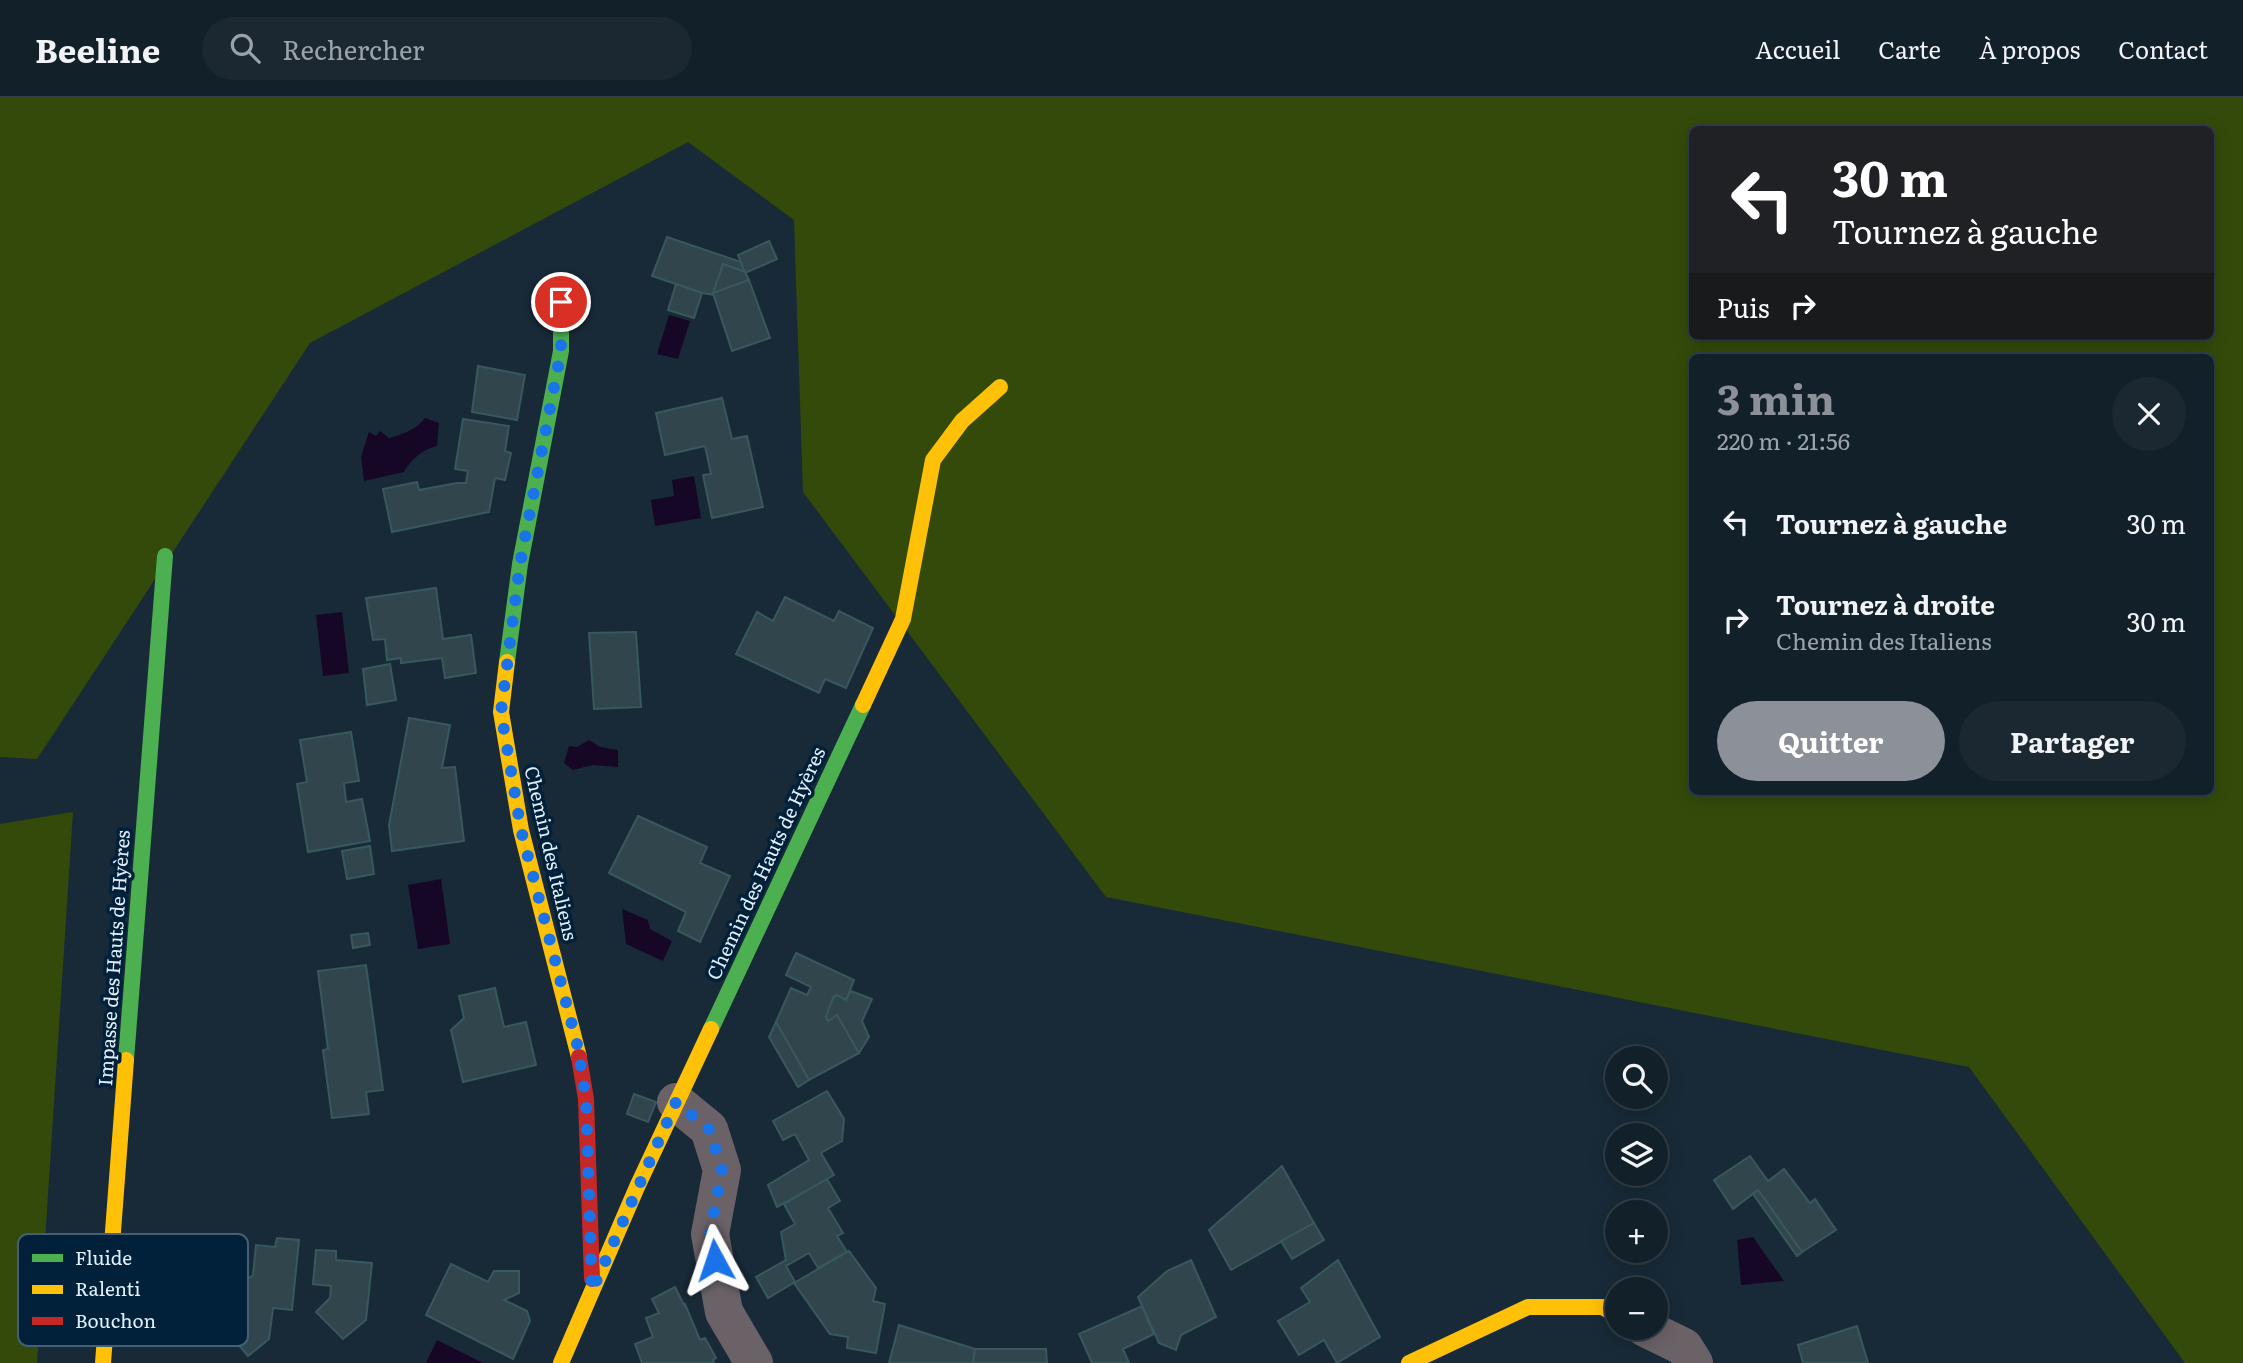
<!DOCTYPE html>
<html lang="fr">
<head>
<meta charset="utf-8">
<style>
  :root { --surface:#12202a; --page:#1b2832; --text:#f1f3f6; --muted:#9ca3a8; --line:#313e47; --accent:#8c9099 }
  body { margin:0; font-family:Literata,serif; background:var(--page); color:var(--text); height:100vh; display:flex; flex-direction:column; font-size:26px; white-space:nowrap }
  * { box-sizing:border-box; margin:0 }
  p { font-size:23px; color:var(--muted) }
  .icon { flex:none; width:38px; height:38px; fill:none; stroke:currentColor; stroke-width:2; stroke-linecap:round; stroke-linejoin:round }
  .map { position:relative; flex:1; overflow:hidden }
  .drawer { position:absolute; left:1689px; top:256px; width:525px; height:441px; display:flex; flex-direction:column; background:var(--surface); border-radius:10px; box-shadow:0 4px 18px #0003,0 0 0 2px var(--line) }
  .drawer>* { flex:none }
  .top-card { position:absolute; left:1689px; top:28px; width:525px; height:214px; border-radius:10px; box-shadow:0 4px 18px #0003,0 0 0 2px var(--line); background:#202124; color:#fff; overflow:hidden }
  .buttons { position:absolute; left:1605px; top:948px; display:grid; gap:14px }
  .buttons a { display:grid; place-items:center; width:63px; height:63px; border-radius:50%; background:var(--surface); box-shadow:0 4px 18px #0003,0 0 0 2px var(--line); font-size:35px }
  .pin { position:absolute; display:grid; place-items:center; width:60px; height:60px; color:#fff; margin:-30px; border:4px solid #fff; border-radius:50%; box-shadow:0 2px 7px #0007 }
  .me { position:absolute; width:77px; margin:-38px; rotate:355deg; stroke-linejoin:round; filter:drop-shadow(0 0 5px #0008) }
  .turn { display:flex; align-items:center; gap:24px; height:147px; padding:0 28px; font-size:32px }
  .turn .icon { width:91px; height:91px; stroke-width:2.5 }
  .turn b { display:block; font-size:49px; line-height:60px }
  .then { display:flex; align-items:center; height:66px; padding:0 28px; background:#0003; gap:14px; font-size:26px }
  .round { display:grid; place-items:center; flex:none; width:74px; height:74px; border-radius:37px; background:var(--page) }
  .summary { display:flex; align-items:center; justify-content:space-between; height:119px; padding:0 28px }
  h1 { font-size:42px; font-weight:700; line-height:52px; color:var(--accent) }
  .cta { display:flex; gap:14px; margin-top:auto; padding:14px 28px }
  .cta a { flex:1; height:80px; border-radius:42px; background:var(--accent); color:#fff; font-size:28px; font-weight:700; line-height:80px; text-align:center }
  .cta a+a { background:var(--page); color:var(--text) }
  ul { padding:0; list-style:none }
  li { display:flex; align-items:center; gap:21px; height:98px; padding:0 28px }
  li div { flex:1 }
  li b { display:block; font-size:26px }
  li em { font-style:normal }
  header { display:flex; align-items:center; gap:42px; box-sizing:border-box; height:98px; padding:0 35px; background:var(--surface); border-bottom:2px solid var(--line) }
  header strong { font-size:33px }
  nav { display:flex; gap:38px; margin-inline-start:auto; font-size:24px }
  .search { width:490px; height:63px; background:var(--page); display:flex; align-items:center; gap:18px; box-sizing:border-box; padding:0 24px; border-radius:38px; color:var(--muted); font-size:26px }
  .map>svg:first-child { display:block }
  .green { fill:#344a0a; fill-rule:evenodd }
  .water { fill:#160726 }
  .building { fill:#30464c; stroke:#38585d; stroke-width:2 }
  .lines { fill:none; stroke-linecap:round; stroke-linejoin:round }
  .street { stroke:#6b6268; stroke-width:38 }
  .fast { stroke:#4caf50; stroke-width:16 }
  .slow { stroke:#ffc107; stroke-width:16 }
  .jam { stroke:#c62828; stroke-width:16 }
  .route { stroke:#1a73e8; stroke-width:12; stroke-dasharray:0 21.6 }
  .labels { text-anchor:middle; dominant-baseline:central; stroke-width:7; stroke-linejoin:round; paint-order:stroke }
  .street-label { font-size:19px; fill:#e3f0fb; stroke:#01213b }
  .key { fill:#01213b; stroke:#455f75; stroke-width:2 }
  .key-label { font-size:19px; fill:#e3f0fb }
</style>
</head>
<body>
<header>
<strong>Beeline</strong>
<div class="search"><svg class="icon" aria-label="search" viewBox="0 0 24 24"><circle cx="10" cy="10" r="6"/><path d="M15 15l6 6"/></svg>Rechercher</div>
<nav><a>Accueil</a><a>Carte</a><a>À propos</a><a>Contact</a></nav>
</header>
<div class="map">
<svg width="2243" height="1265" viewBox="0 0 2243 1265">
  <rect width="100%" height="100%" fill="#182a38"/>
  <g class="green">
    <path d="M0,0h2243v1265h-58l-216,-296 -863,-170 -303,-405 -9,-272 -106,-78 -378,201 -273,416 -37,-2zM1692,32h518v206h-518zM1692,259h518v434h-518z"/>
    <polygon points="73,714 37,1265 0,1265 0,726"/>
  </g>
  <g class="water">
    <polygon points="669,217 690,223 678,261 657,256"/>
    <path d="M425,320l14,5 -2,23c-16,4 -25,13 -33,26l-40,9 -3,-24 8,-25 7,4 4,-5 9,7c15,-4 26,-8 36,-20z"/>
    <polygon points="694,378 701,420 655,428 651,402 674,398 672,382"/>
    <polygon points="342,514 349,575 323,578 316,517"/>
    <polygon points="589,642 600,649 618,652 618,669 593,667 573,672 564,665 569,648 577,649"/>
    <polygon points="441,781 450,846 418,851 408,787"/>
    <polygon points="622,811 648,822 650,831 672,843 663,863 626,846"/>
    <polygon points="1753,1139 1784,1183 1741,1187 1737,1142"/>
    <polygon points="437,1242 483,1265 426,1265"/>
  </g>
  <g class="building">
    <polygon points="667,139 741,164 745,174 723,166 715,197 702,195 652,178"/>
    <polygon points="769,143 777,161 745,175 738,157"/>
    <polygon points="723,166 745,174 749,182 713,195"/>
    <polygon points="749,182 770,240 732,253 713,195"/>
    <polygon points="676,186 702,195 694,220 668,212"/>
    <polygon points="478,268 525,277 517,322 472,314"/>
    <polygon points="722,300 732,341 747,338 763,409 712,420 703,377 711,376 705,348 665,357 656,315"/>
    <polygon points="463,321 509,328 505,353 511,355 505,382 495,380 489,414 392,434 383,391 417,384 419,392 457,385 466,385 468,373 455,371"/>
    <polygon points="436,490 443,541 471,537 476,575 445,580 442,560 401,565 401,560 387,562 385,541 373,542 366,500"/>
    <polygon points="785,499 834,523 839,513 873,530 846,590 825,581 819,595 736,556 757,514 773,523"/>
    <polygon points="636,534 641,609 594,611 589,535"/>
    <polygon points="390,566 396,602 367,607 363,571"/>
    <polygon points="409,620 450,627 442,670 455,669 464,743 392,753 389,727"/>
    <polygon points="351,634 359,683 344,685 346,704 362,701 370,743 308,754 297,686 307,684 300,642"/>
    <polygon points="638,718 707,749 700,765 730,778 700,844 678,833 686,814 609,775"/>
    <polygon points="370,748 374,776 347,781 342,753"/>
    <polygon points="368,835 370,847 353,850 351,837"/>
    <polygon points="796,855 854,882 846,902 837,897 833,900 826,919 828,923 837,917 859,955 809,982 776,924 791,890 807,897 811,889 786,877"/>
    <polygon points="366,867 383,992 366,994 369,1016 332,1020 323,952 328,951 318,873"/>
    <polygon points="495,890 504,929 526,924 536,967 463,984 451,932 464,920 459,898"/>
    <polygon points="851,893 872,901 862,923 869,939 859,955 837,917 828,923 826,919 833,900 837,897 846,902"/>
    <polygon points="776,924 809,982 798,989 769,939"/>
    <polygon points="827,993 844,1021 842,1043 821,1055 834,1077 777,1109 768,1087 809,1062 795,1036 783,1042 773,1023"/>
    <polygon points="634,996 656,1004 648,1024 627,1016"/>
    <polygon points="1750,1058 1768,1083 1784,1071 1810,1105 1815,1101 1836,1132 1802,1154 1758,1092 1733,1111 1714,1082"/>
    <polygon points="1282,1068 1314,1125 1231,1172 1209,1132"/>
    <polygon points="827,1081 840,1103 828,1110 843,1135 837,1138 847,1154 818,1170 809,1155 786,1168 795,1184 768,1200 756,1179 786,1162 781,1134 795,1126 784,1106"/>
    <polygon points="1758,1092 1802,1154 1797,1158 1753,1096"/>
    <polygon points="1314,1125 1324,1142 1292,1161 1281,1143"/>
    <polygon points="277,1140 299,1142 292,1212 273,1210 269,1241 248,1258 214,1218 243,1195 237,1189 253,1177 256,1147 275,1149"/>
    <polygon points="316,1152 336,1153 336,1162 372,1165 366,1222 343,1241 316,1214 330,1200 331,1188 313,1186"/>
    <polygon points="849,1153 876,1190 873,1203 885,1206 876,1255 847,1250 848,1239 830,1236 794,1185"/>
    <polygon points="1191,1162 1216,1219 1181,1237 1176,1252 1159,1245 1138,1199 1167,1173"/>
    <polygon points="1338,1162 1380,1239 1337,1265 1324,1242 1299,1257 1278,1223 1310,1204 1301,1190"/>
    <polygon points="451,1166 488,1184 494,1173 519,1173 519,1195 504,1202 527,1213 530,1223 513,1261 426,1217"/>
    <polygon points="675,1189 684,1207 685,1206 700,1242 705,1240 716,1260 713,1262 714,1265 642,1265 635,1246 653,1239 646,1220 659,1215 652,1201"/>
    <polygon points="1142,1208 1154,1236 1123,1251 1129,1265 1092,1265 1079,1236"/>
    <polygon points="899,1227 975,1251 973,1265 889,1265"/>
    <polygon points="1857,1228 1868,1265 1803,1265 1798,1247"/>
    <polygon points="975,1251 1046,1251 1047,1265 973,1265"/>
  </g>
  <g class="lines">
    <g class="street">
      <polyline points="676,1004 709,1031 722,1072 710,1136 724,1214 754,1265"/>
      <polyline points="1645,1230 1684,1249 1694,1265"/>
    </g>
    <g class="fast">
      <polyline points="507,564 520,466 561,253 561,204"/>
      <polyline points="711,931 863,607"/>
      <polyline points="126,962 165,458"/>
    </g>
    <g class="slow">
      <polyline points="507,564 501,614 521,732 579,959"/>
      <polyline points="863,607 903,521 933,362 962,323 1000,289"/>
      <polyline points="103,1265 126,962"/>
      <polyline points="561,1265 637,1089 711,931"/>
      <polyline points="1409,1265 1528,1209 1602,1209 1617,1217"/>
    </g>
    <polyline class="jam" points="579,959 586,1001 592,1181"/>
  </g>
  <g class="lines">
    <polyline class="route" points="561,204 561,253 520,466 501,614 521,732 578,950 586,1001 592,1193 676,1004 709,1031 722,1072 710,1136 715,1162"/>
  </g>
  <g class="labels">
    <g class="street-label">
      <text transform="translate(552 755) rotate(77)">Chemin des Italiens</text>
      <text transform="translate(765 765) rotate(-65)">Chemin des Hauts de Hyères</text>
      <text transform="translate(113 860) rotate(-86)">Impasse des Hauts de Hyères</text>
    </g>
  </g>
  <rect x="18" y="1136" width="230" height="112" rx="10" class="key"/>
  <rect x="32" y="1156" width="31" height="8" fill="#4caf50"/>
  <rect x="32" y="1187" width="31" height="9" fill="#ffc107"/>
  <rect x="32" y="1219" width="31" height="8" fill="#c62828"/>
  <g class="key-label">
    <text x="75" y="1167">Fluide</text>
    <text x="75" y="1198">Ralenti</text>
    <text x="75" y="1230">Bouchon</text>
  </g>
</svg>
<div class="buttons">
<a><svg class="icon" aria-label="search" viewBox="0 0 24 24"><circle cx="10" cy="10" r="6"/><path d="M15 15l6 6"/></svg></a>
<a><svg class="icon" aria-label="layers" viewBox="0 0 24 24"><path d="M12 4l9 5-9 5-9-5zM3 14l9 5 9-5"/></svg></a>
<a>+</a>
<a>−</a>
</div>
<div class="pin" style="left:561px;top:204px;background:#d93025"><svg class="icon" aria-label="arrive" viewBox="0 0 24 24"><path d="M6 21V4h12l-3 4 3 4H6"/></svg></div>
<svg class="me" style="left:715px;top:1162px" viewBox="-20 -20 40 40"><path d="M0-17L14 15 0 8-14 15z" fill="#1a73e8" stroke="#fff" stroke-width="4"/></svg>
<div class="top-card">
<div class="turn"><svg class="icon" aria-label="left" viewBox="0 0 24 24"><path d="M17 20v-9H6M10 6l-5 5 5 5"/></svg><div><b>30 m</b>Tournez à gauche</div></div>
<div class="then">Puis<svg class="icon" aria-label="right" viewBox="0 0 24 24"><path d="M7 20v-9h11M14 6l5 5-5 5"/></svg></div>
</div>
<section class="drawer">
<div class="summary"><div><h1>3 min</h1><p>220 m · 21:56</p></div><a class="round"><svg class="icon" aria-label="close" viewBox="0 0 24 24"><path d="M6 6l12 12M18 6L6 18"/></svg></a></div>
<ul>
<li><svg class="icon" aria-label="left" viewBox="0 0 24 24"><path d="M17 20v-9H6M10 6l-5 5 5 5"/></svg><div><b>Tournez à gauche</b></div><em>30 m</em></li>
<li><svg class="icon" aria-label="right" viewBox="0 0 24 24"><path d="M7 20v-9h11M14 6l5 5-5 5"/></svg><div><b>Tournez à droite</b><p>Chemin des Italiens</p></div><em>30 m</em></li>
</ul>
<div class="cta"><a>Quitter</a><a>Partager</a></div>
</section>
</div>
</body>
</html>
